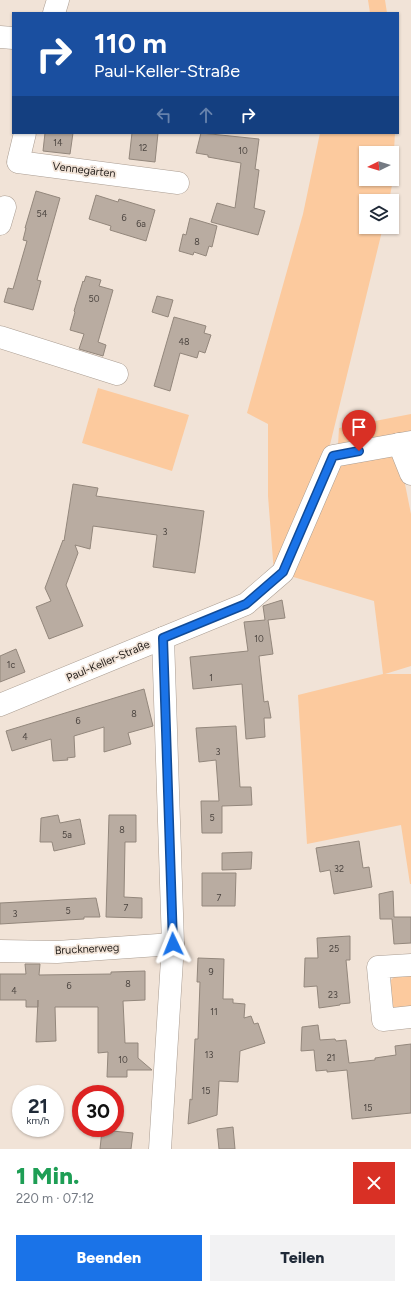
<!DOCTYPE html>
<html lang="de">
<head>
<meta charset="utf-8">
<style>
  :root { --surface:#fff; --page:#f2f2f3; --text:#1f2937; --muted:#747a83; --accent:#1a73e8 }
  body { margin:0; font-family:Figtree,sans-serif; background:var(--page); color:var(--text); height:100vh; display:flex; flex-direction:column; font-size:15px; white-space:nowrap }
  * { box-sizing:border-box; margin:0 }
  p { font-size:13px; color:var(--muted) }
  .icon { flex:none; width:22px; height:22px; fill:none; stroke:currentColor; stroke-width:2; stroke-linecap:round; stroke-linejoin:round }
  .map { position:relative; height:1149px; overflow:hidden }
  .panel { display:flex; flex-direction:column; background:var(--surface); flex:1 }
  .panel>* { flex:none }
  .guide { position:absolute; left:12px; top:12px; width:387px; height:122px; border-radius:0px; box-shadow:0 1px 3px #0004; background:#1a4fa0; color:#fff; overflow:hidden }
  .needle { width:26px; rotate:265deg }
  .controls { position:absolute; left:359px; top:146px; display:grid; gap:8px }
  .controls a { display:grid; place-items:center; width:40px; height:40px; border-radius:0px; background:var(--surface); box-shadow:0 1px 3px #0004; font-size:20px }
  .speed { position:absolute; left:12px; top:1085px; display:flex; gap:8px; font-size:20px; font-weight:700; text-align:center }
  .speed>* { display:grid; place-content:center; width:52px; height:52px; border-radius:50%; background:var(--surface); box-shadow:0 1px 3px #0004; line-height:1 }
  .speed small { font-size:10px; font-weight:400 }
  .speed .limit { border:6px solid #d22; background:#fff; color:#111 }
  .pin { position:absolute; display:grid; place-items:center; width:34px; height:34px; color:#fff; margin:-41px -17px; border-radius:50% 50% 50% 0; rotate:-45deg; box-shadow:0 0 4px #0007 }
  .pin .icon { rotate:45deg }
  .me { position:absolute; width:44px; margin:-22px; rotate:358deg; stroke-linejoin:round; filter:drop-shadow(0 0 3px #0008) }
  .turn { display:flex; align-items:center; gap:14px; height:84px; padding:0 16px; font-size:18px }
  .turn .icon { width:52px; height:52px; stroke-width:2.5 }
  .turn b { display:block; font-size:28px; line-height:34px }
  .lanes { display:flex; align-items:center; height:38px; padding:0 16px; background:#0003; justify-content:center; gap:20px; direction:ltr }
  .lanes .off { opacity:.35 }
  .round { display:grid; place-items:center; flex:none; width:42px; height:42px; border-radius:0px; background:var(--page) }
  .head { display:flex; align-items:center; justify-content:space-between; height:68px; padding:0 16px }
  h1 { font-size:24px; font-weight:800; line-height:30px; color:#1e9e55 }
  .cta { display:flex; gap:8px; margin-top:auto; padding:8px 16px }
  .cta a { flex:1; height:46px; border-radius:0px; background:var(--accent); color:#fff; font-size:16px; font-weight:800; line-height:46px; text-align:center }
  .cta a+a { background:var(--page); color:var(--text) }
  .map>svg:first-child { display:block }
  .green { fill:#fcca9e; fill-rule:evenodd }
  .building { fill:#b9aca1; stroke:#93877c }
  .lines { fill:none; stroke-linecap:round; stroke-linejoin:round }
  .minor-casing { stroke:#aa9d92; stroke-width:23 }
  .minor { stroke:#fff; stroke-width:22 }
  .route-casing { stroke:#114b97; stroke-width:10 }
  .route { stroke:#1a73e8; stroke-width:7 }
  .labels { text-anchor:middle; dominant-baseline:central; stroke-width:3.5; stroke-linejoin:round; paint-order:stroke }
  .number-label { font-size:9px; fill:#4c4540 }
  .street-label { font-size:11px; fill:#28231f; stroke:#f1e3d7 }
</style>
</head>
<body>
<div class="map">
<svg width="411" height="1149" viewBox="0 0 411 1149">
  <rect width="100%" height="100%" fill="#f1e3d7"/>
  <g class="green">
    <polygon points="368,0 385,0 387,13 370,13"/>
    <path d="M320,133h75l-3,52 -3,16h-23v26h17l-55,226 -54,120 -6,-77v-72l-21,-11 56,-199zM366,153h26v26h-26z"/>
    <polygon points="98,388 189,415 172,471 82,443"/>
    <polygon points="411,414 411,435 338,445 339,428"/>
    <polygon points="399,454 411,514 411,666 385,674 411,674 411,884 410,884 401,825 307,844 298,695 383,674 374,601 290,576 335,465"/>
    <polygon points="411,972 411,1009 396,1010 389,1004 388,983 397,974"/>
  </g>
  <g class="building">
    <polygon points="45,133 73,133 70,154 43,151"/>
    <polygon points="132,133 158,133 155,162 129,159"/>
    <polygon points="201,133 259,139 255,169 259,170 254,208 265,211 258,235 211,222 217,203 235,208 241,163 208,157 208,155 196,153"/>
    <polygon points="36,191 60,198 37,280 41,281 33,310 4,302 8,288 13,289 27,241 23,240 26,228 25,228"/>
    <polygon points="96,195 118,202 119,199 155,210 146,241 110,230 111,226 89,219"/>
    <polygon points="190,218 217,226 212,247 209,246 206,256 194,252 193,255 179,251 183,234 186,235"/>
    <polygon points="86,276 101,280 99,286 113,290 98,342 106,345 103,356 79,349 84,334 70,330 75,312 74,311 83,281 84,282"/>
    <polygon points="157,296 173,300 168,317 152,312"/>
    <polygon points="174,317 206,326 204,333 211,335 205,353 199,351 197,358 180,353 170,391 154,386"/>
    <polygon points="73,484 98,488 96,496 204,511 200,540 195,573 153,567 157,535 93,526 90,549 75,545 78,553 66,585 83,626 49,639 36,607 51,601 45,588 63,540 64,541"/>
    <polygon points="282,600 285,618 268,620 273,654 259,656 264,702 268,701 271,718 264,718 265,737 246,739 242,684 193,689 190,657 248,651 244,622 265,620 263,606"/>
    <polygon points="16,649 25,672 0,682 0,656"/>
    <polygon points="144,689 153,726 128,733 131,744 104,752 104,727 74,736 75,757 67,758 68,760 53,761 51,739 12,751 6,731"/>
    <polygon points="236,726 240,787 251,787 252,805 222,806 222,833 202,833 201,801 219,801 216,760 199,762 196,728"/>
    <polygon points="58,815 60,823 80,819 85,844 54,851 52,842 40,842 41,818"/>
    <polygon points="109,815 136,815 136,842 125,842 124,897 142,898 142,918 106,917"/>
    <polygon points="359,841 363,868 369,867 372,887 334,894 330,870 320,872 316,848"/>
    <polygon points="252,852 251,869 222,870 222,853"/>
    <polygon points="202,873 236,873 235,906 202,906"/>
    <polygon points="393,891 394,917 411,917 411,943 394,944 392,919 380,919 379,894"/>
    <polygon points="96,898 100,917 84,917 84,919 0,924 0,903"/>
    <polygon points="350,936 350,960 346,960 350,1003 340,1004 340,1005 319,1008 317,986 304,987 305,958 318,958 317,938"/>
    <polygon points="198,958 224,959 223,999 233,999 233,1003 245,1004 244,1018 251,1016 254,1024 258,1023 265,1043 240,1051 238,1082 219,1081 217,1115 188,1124 190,1099 192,1100 195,1039 198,1039 200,982 197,982"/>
    <polygon points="25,964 40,964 39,975 111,974 111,972 145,971 145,1000 123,1001 125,1043 138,1043 138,1058 152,1070 127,1070 127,1077 107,1077 108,1052 98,1053 98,1007 55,1007 56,1041 36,1042 38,1000 38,1007 26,1007 26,1000 0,1000 0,974 26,974"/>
    <polygon points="318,1025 320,1040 335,1039 336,1041 346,1040 349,1063 375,1060 375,1058 396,1055 395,1046 411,1044 411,1113 352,1119 347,1070 327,1072 327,1070 316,1071 314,1050 301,1051 302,1027"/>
    <polygon points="233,1127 235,1149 219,1149 217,1129"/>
    <polygon points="102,1130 133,1133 131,1149 100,1149"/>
  </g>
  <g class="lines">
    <g class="minor-casing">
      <g id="minor">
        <polyline points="54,13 58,0"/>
        <polyline points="0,37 13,38"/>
        <polyline points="25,133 18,162 178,183"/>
        <polyline points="0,224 5,207"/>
        <polyline points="0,337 117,374"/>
        <polyline points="399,444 411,474"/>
        <polyline points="0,705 246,604 283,572 333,456 411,442"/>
        <polyline points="0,951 57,952 173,944"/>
        <polyline points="411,965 378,967 383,1020 411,1017"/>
        <polyline points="160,1149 173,944 163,638"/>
      </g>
    </g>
    <use href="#minor" class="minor"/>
  </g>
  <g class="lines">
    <g class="route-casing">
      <polyline id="route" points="173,944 163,638 246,604 283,572 333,456 359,451"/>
    </g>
    <use href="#route" class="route"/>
  </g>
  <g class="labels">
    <g class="number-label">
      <text x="58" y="142">14</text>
      <text x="143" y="147">12</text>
      <text x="243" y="150">10</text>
      <text x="42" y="213">54</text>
      <text x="124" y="217">6</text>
      <text x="141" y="223">6a</text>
      <text x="197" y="241">8</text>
      <text x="94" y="298">50</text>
      <text x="184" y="341">48</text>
      <text x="165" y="531">3</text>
      <text x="259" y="638">10</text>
      <text x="11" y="664">1c</text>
      <text x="211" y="677">1</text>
      <text x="134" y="713">8</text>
      <text x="78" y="720">6</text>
      <text x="25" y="736">4</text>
      <text x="218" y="751">3</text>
      <text x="212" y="817">5</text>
      <text x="122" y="829">8</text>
      <text x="67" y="834">5a</text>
      <text x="339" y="868">32</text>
      <text x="219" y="897">7</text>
      <text x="126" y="907">7</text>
      <text x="68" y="910">5</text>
      <text x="15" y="913">3</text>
      <text x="334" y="948">25</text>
      <text x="211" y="971">9</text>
      <text x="128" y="983">8</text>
      <text x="69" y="985">6</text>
      <text x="14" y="990">4</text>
      <text x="333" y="994">23</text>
      <text x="214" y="1011">11</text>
      <text x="209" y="1054">13</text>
      <text x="331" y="1057">21</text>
      <text x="123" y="1059">10</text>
      <text x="206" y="1090">15</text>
      <text x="368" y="1107">15</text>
    </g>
    <g class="street-label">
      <text transform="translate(84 170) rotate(7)">Vennegärten</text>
      <text transform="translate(108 661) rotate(-23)">Paul-Keller-Straße</text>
      <text transform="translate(87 949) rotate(-3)">Brucknerweg</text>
    </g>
  </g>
</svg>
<div class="controls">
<a><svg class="needle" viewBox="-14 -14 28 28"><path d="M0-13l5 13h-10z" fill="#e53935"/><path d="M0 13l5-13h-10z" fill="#747a83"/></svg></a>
<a><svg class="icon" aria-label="layers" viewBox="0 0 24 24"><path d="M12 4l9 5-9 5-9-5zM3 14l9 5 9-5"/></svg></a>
</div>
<div class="speed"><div>21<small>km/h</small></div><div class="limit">30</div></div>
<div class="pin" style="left:359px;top:451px;background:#d93025"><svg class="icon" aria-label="arrive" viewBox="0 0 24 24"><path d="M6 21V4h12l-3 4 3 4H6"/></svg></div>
<svg class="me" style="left:173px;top:944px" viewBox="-20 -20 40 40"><path d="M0-17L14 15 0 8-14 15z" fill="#1a73e8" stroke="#fff" stroke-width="4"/></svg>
<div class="guide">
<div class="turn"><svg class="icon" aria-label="right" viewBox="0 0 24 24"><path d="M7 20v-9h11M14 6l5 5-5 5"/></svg><div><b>110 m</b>Paul-Keller-Straße</div></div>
<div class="lanes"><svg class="icon off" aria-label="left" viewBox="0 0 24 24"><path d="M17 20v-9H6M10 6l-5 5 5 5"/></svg><svg class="icon off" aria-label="ahead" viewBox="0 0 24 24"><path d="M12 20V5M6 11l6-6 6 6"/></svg><svg class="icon" aria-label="right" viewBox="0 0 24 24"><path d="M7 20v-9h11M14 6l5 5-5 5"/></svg></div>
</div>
</div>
<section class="panel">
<div class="head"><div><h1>1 Min.</h1><p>220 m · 07:12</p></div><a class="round" style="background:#d93025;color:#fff"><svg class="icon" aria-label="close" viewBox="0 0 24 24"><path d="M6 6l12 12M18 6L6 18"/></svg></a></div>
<div class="cta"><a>Beenden</a><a>Teilen</a></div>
</section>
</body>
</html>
